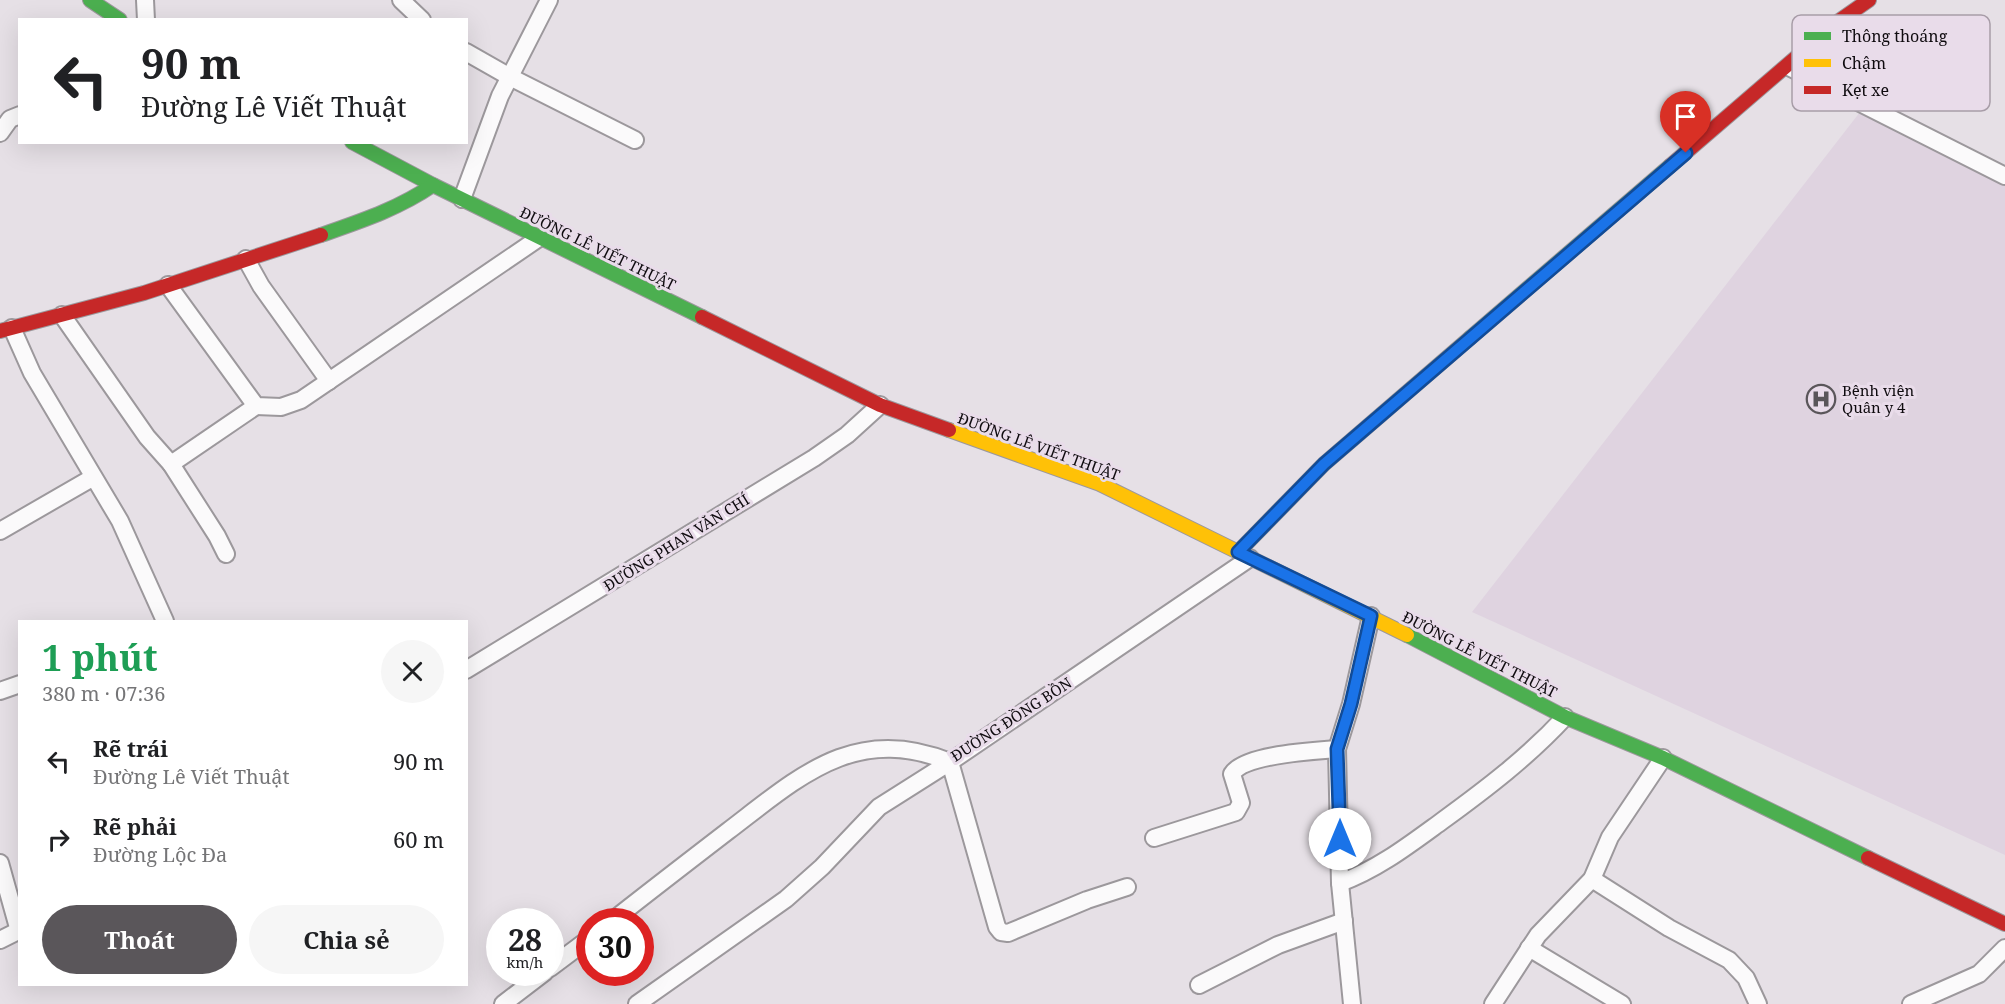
<!DOCTYPE html>
<html lang="vi">
<head>
<meta charset="utf-8">
<style>
  :root { --surface:#fff; --page:#f6f6f6; --text:#202124; --muted:#757577; --accent:#5a565a }
  body { margin:0; font-family:"Noto Serif",serif; background:var(--page); color:var(--text); height:100vh; display:flex; flex-direction:column; font-size:22px; white-space:nowrap }
  * { box-sizing:border-box; margin:0 }
  p { font-size:20px; color:var(--muted) }
  .icon { flex:none; width:33px; height:33px; fill:none; stroke:currentColor; stroke-width:2; stroke-linecap:round; stroke-linejoin:round }
  .map { position:relative; flex:1; overflow:hidden }
  .panel { position:absolute; left:18px; top:620px; width:450px; height:366px; display:flex; flex-direction:column; background:var(--surface); border-radius:0px; box-shadow:0 6px 24px #0002 }
  .panel>* { flex:none }
  .banner { position:absolute; left:18px; top:18px; width:450px; height:126px; border-radius:0px; box-shadow:0 6px 24px #0002; background:#fff; color:var(--text); overflow:hidden }
  .speed { position:absolute; left:486px; top:908px; display:flex; gap:12px; font-size:30px; font-weight:700; text-align:center }
  .speed>* { display:grid; place-content:center; width:78px; height:78px; border-radius:50%; background:var(--surface); box-shadow:0 6px 24px #0002; line-height:1 }
  .speed small { font-size:15px; font-weight:400 }
  .speed .limit { border:9px solid #d22; background:#fff; color:#111 }
  .pin { position:absolute; display:grid; place-items:center; width:51px; height:51px; color:#fff; margin:-62px -26px; border-radius:50% 50% 50% 0; rotate:-45deg; box-shadow:0 0 6px #0007 }
  .pin .icon { rotate:45deg }
  .me { position:absolute; width:66px; margin:-33px; rotate:0deg; stroke-linejoin:round; filter:drop-shadow(0 0 4px #0008) }
  .turn { display:flex; align-items:center; gap:21px; height:126px; padding:0 24px; font-size:27px }
  .turn .icon { width:78px; height:78px; stroke-width:2.5 }
  .turn b { display:block; font-size:42px; line-height:51px }
  .round { display:grid; place-items:center; flex:none; width:63px; height:63px; border-radius:32px; background:var(--page) }
  .head { display:flex; align-items:center; justify-content:space-between; height:102px; padding:0 24px }
  h1 { font-size:36px; font-weight:700; line-height:45px; color:#1e9e55 }
  .primary-button { display:flex; gap:12px; margin-top:auto; padding:12px 24px }
  .primary-button a { flex:1; height:69px; border-radius:36px; background:var(--accent); color:#fff; font-size:24px; font-weight:700; line-height:69px; text-align:center }
  .primary-button a+a { background:var(--page); color:var(--text) }
  ul { padding:0; list-style:none }
  li { display:flex; align-items:center; gap:18px; height:78px; padding:0 24px }
  li div { flex:1 }
  li b { display:block; font-size:22px }
  li em { font-style:normal }
  .map>svg:first-child { display:block }
  .built { fill:#dfd3e0 }
  .lines { fill:none; stroke-linecap:round; stroke-linejoin:round }
  .street-casing { stroke:#9c989c; stroke-width:20 }
  .fast-casing { stroke:#9c989c; stroke-width:16 }
  .slow-casing { stroke:#9c989c; stroke-width:16 }
  .jam-casing { stroke:#9c989c; stroke-width:16 }
  .street { stroke:#fbfafb; stroke-width:16 }
  .fast { stroke:#4caf50; stroke-width:14 }
  .slow { stroke:#ffc107; stroke-width:14 }
  .jam { stroke:#c62828; stroke-width:14 }
  .route-casing { stroke:#114b97; stroke-width:15 }
  .route { stroke:#1a73e8; stroke-width:10 }
  .labels { text-anchor:middle; dominant-baseline:central; stroke-width:6; stroke-linejoin:round; paint-order:stroke }
  .street-label { font-size:15px; fill:#0f0b0f; stroke:#e9dcea }
  .poi-label { font-size:15px; fill:#0f0b0f; stroke:#e9dcea; text-anchor:start }
  .key { fill:#e9dcea; stroke:#a89da8; stroke-width:1.5 }
  .key-label { font-size:16px; fill:#0f0b0f }
</style>
</head>
<body>
<div class="map">
<svg width="2005" height="1004" viewBox="0 0 2005 1004">
  <rect width="100%" height="100%" fill="#e6e0e6"/>
  <polygon class="built" points="1860,112 2005,186 2005,855 1472,612"/>
  <g class="lines">
    <g class="street-casing">
      <g id="street">
        <polyline points="145,0 146,20"/>
        <polyline points="401,0 422,20"/>
        <polyline points="466,52 510,77 635,140"/>
        <polyline points="1789,67 2005,176"/>
        <polyline points="0,133 10,119 20,115"/>
        <polyline points="462,199 500,96 549,0"/>
        <polyline points="246,259 261,286 329,381"/>
        <polyline points="168,285 256,406 281,407 301,400 539,238"/>
        <polyline points="62,315 147,437 171,464 256,406"/>
        <polyline points="12,328 32,373 120,521 165,621"/>
        <polyline points="171,464 217,536 226,554"/>
        <polyline points="0,531 92,478"/>
        <polyline points="466,670 814,458 847,435 880,405"/>
        <polyline points="0,691 20,684"/>
        <path d="M1154,838l82,-26 5,-9 -9,-29c12,-20 83,-23 105,-25"/>
        <polyline points="0,863 19,931"/>
        <polyline points="1592,879 1669,928 1729,960 1746,978 1758,1004"/>
        <path d="M1340,883c38,-14 69,-38 102,-62 44,-32 86,-64 123,-104"/>
        <path d="M612,921c38,-30 77,-60 116,-90 71,-54 127,-108 222,-69l300,-204"/>
        <polyline points="0,940 20,930"/>
        <polyline points="1529,948 1622,1004"/>
        <polyline points="550,968 590,938"/>
        <polyline points="1199,985 1278,945 1344,921"/>
        <polyline points="503,1004 545,972"/>
        <polyline points="637,1004 786,899 822,867 879,807 950,762 997,927 1001,932 1008,933 1087,900 1127,887"/>
        <polyline points="1352,1004 1340,883 1337,749 1351,704 1371,616"/>
        <polyline points="1493,1004 1538,935 1592,879 1610,837 1663,758"/>
        <polyline points="1911,1004 1979,974 2005,948"/>
      </g>
    </g>
    <g class="fast-casing">
      <g id="fast">
        <polyline points="90,0 120,20"/>
        <polyline points="352,142 433,185 702,317"/>
        <path d="M321,235c40,-14 77,-26 112,-50"/>
        <polyline points="1470,338 1670,166"/>
        <polyline points="1407,635 1565,717 1663,758 1868,858"/>
      </g>
    </g>
    <g class="slow-casing">
      <g id="slow">
        <polyline points="949,430 1100,484 1407,635"/>
        <polyline points="1238,552 1324,464 1470,338"/>
      </g>
    </g>
    <g class="jam-casing">
      <g id="jam">
        <polyline points="1670,166 1836,23 1869,0"/>
        <polyline points="702,317 880,405 949,430"/>
        <polyline points="0,331 144,293 321,235"/>
        <polyline points="1868,858 2005,924"/>
      </g>
    </g>
    <use href="#street" class="street"/>
    <use href="#fast" class="fast"/>
    <use href="#slow" class="slow"/>
    <use href="#jam" class="jam"/>
  </g>
  <g class="lines">
    <g class="route-casing">
      <polyline id="route" points="1340,839 1337,749 1351,704 1371,616 1238,552 1324,464 1686,153"/>
    </g>
    <use href="#route" class="route"/>
  </g>
  <defs>
    <g id="hospital-ring" transform="scale(1.5)"><circle r="9.5" fill="#e9dcea" stroke="#5a565a" stroke-width="1.5"/><path d="M-5-5h3v3.5h4V-5h3V5h-3V1.5h-4V5h-3Z" fill="#5a565a"/></g>
  </defs>
  <g fill-rule="evenodd">
    <use href="#hospital-ring" x="1821" y="399"/>
  </g>
  <g class="labels">
    <g class="street-label">
      <text transform="translate(598 248) rotate(26)">ĐƯỜNG LÊ VIẾT THUẬT</text>
      <text transform="translate(1039 446) rotate(20)">ĐƯỜNG LÊ VIẾT THUẬT</text>
      <text transform="translate(676 542) rotate(-32)">ĐƯỜNG PHAN VĂN CHÍ</text>
      <text transform="translate(1480 654) rotate(27)">ĐƯỜNG LÊ VIẾT THUẬT</text>
      <text transform="translate(1011 719) rotate(-33)">ĐƯỜNG ĐỒNG BỒN</text>
    </g>
    <g class="poi-label">
      <text x="1842" y="390">Bệnh viện<tspan x="1842" dy="17">Quân y 4</tspan></text>
    </g>
  </g>
  <rect x="1792" y="15" width="198" height="96" rx="9" class="key"/>
  <rect x="1804" y="32" width="27" height="8" fill="#4caf50"/>
  <rect x="1804" y="59" width="27" height="8" fill="#ffc107"/>
  <rect x="1804" y="86" width="27" height="8" fill="#c62828"/>
  <g class="key-label">
    <text x="1842" y="42">Thông thoáng</text>
    <text x="1842" y="69">Chậm</text>
    <text x="1842" y="96">Kẹt xe</text>
  </g>
</svg>
<div class="speed"><div>28<small>km/h</small></div><div class="limit">30</div></div>
<div class="pin" style="left:1686px;top:153px;background:#d93025"><svg class="icon" aria-label="arrive" viewBox="0 0 24 24"><path d="M6 21V4h12l-3 4 3 4H6"/></svg></div>
<svg class="me" style="left:1340px;top:839px" viewBox="-20 -20 40 40"><circle r="19" fill="#fff"/><path d="M0-13L10 11 0 6-10 11z" fill="#1a73e8"/></svg>
<div class="banner">
<div class="turn"><svg class="icon" aria-label="left" viewBox="0 0 24 24"><path d="M17 20v-9H6M10 6l-5 5 5 5"/></svg><div><b>90 m</b>Đường Lê Viết Thuật</div></div>
</div>
<section class="panel">
<div class="head"><div><h1>1 phút</h1><p>380 m · 07:36</p></div><a class="round"><svg class="icon" aria-label="close" viewBox="0 0 24 24"><path d="M6 6l12 12M18 6L6 18"/></svg></a></div>
<ul>
<li><svg class="icon" aria-label="left" viewBox="0 0 24 24"><path d="M17 20v-9H6M10 6l-5 5 5 5"/></svg><div><b>Rẽ trái</b><p>Đường Lê Viết Thuật</p></div><em>90 m</em></li>
<li><svg class="icon" aria-label="right" viewBox="0 0 24 24"><path d="M7 20v-9h11M14 6l5 5-5 5"/></svg><div><b>Rẽ phải</b><p>Đường Lộc Đa</p></div><em>60 m</em></li>
</ul>
<div class="primary-button"><a>Thoát</a><a>Chia sẻ</a></div>
</section>
</div>
</body>
</html>
